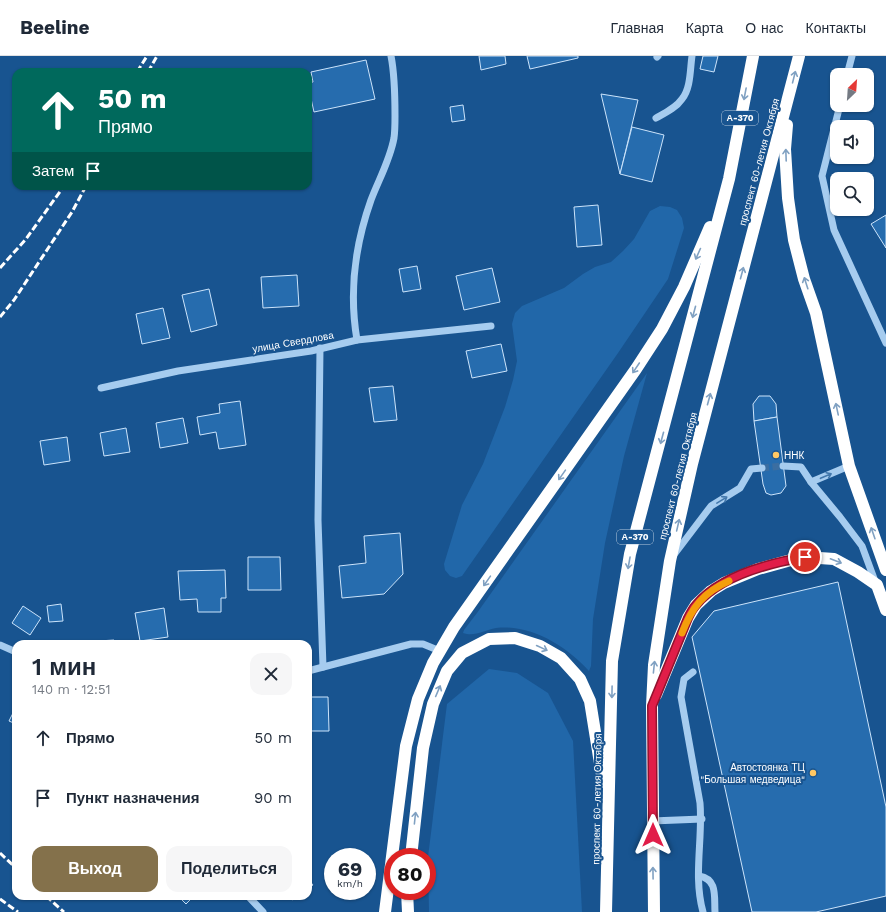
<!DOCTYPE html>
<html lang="ru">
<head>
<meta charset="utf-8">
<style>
  :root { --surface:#fff; --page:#f6f6f7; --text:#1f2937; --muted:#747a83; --line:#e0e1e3; --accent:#84714b }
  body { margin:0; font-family:"Work Sans",sans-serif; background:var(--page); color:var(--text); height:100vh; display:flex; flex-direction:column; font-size:15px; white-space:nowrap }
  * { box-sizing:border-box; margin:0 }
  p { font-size:13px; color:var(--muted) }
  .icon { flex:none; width:22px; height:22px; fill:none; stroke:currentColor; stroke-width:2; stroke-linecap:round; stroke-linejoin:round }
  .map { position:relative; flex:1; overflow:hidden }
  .drawer { position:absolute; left:12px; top:584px; width:300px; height:260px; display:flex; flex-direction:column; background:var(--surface); border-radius:12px; box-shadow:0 1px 3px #0004 }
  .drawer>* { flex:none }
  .banner { position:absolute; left:12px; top:12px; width:300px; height:122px; border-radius:12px; box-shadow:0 1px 3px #0004; background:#00695c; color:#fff; overflow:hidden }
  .needle { width:26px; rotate:25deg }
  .tools { position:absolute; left:830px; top:12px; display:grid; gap:8px }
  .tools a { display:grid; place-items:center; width:44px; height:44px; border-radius:8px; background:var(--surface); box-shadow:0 1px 3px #0004; font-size:20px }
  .speed { position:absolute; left:324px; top:792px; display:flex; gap:8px; font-size:20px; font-weight:700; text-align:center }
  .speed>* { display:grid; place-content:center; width:52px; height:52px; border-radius:50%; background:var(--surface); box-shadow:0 1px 3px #0004; line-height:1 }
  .speed small { font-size:10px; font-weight:400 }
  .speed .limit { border:6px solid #d22; background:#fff; color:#111 }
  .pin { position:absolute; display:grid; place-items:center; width:34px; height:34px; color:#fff; margin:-17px; border:2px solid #fff; border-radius:50%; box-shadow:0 1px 4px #0007 }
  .me { position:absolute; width:44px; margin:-22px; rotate:0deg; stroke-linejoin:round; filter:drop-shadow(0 0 3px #0008) }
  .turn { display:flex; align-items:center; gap:14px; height:84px; padding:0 20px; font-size:18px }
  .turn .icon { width:52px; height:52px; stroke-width:2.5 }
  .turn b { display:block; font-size:28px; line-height:34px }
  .then { display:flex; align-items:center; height:38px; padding:0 20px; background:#0003; gap:8px; font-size:15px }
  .round { display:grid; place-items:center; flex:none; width:42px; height:42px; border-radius:12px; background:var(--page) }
  .summary { display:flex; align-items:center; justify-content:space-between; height:68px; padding:0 20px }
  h1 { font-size:24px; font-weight:600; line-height:30px }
  .button { display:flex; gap:8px; margin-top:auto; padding:8px 20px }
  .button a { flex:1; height:46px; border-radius:12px; background:var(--accent); color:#fff; font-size:16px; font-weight:600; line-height:46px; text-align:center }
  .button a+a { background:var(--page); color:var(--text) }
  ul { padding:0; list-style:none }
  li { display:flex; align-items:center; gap:12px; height:60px; padding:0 20px }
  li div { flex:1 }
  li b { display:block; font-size:15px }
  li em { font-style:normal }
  header { display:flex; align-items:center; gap:24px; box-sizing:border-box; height:56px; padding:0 20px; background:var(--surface); border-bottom:1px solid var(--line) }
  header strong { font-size:19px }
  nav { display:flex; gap:22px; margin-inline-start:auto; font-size:14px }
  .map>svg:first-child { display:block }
  .green { fill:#2167a9 }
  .building { fill:#266cae; stroke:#cce4fb }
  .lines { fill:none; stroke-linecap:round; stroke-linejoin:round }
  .minor-tunnel { stroke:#3b6ea1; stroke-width:7; stroke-dasharray:7 3.5; stroke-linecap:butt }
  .minor { stroke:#a6ccef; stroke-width:7 }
  .highway { stroke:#fff; stroke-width:12 }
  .rail { stroke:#fff; stroke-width:3; stroke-dasharray:7 3; stroke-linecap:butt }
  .oneway { stroke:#80a1c2 }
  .oneway2 { stroke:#4378ac }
  .route-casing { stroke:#92132f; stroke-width:10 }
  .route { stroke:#e11d48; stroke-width:7 }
  .slow { stroke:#f59e0b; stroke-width:7 }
  .poi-dot { fill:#ffc864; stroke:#185490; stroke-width:1.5 }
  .labels { text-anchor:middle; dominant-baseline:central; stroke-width:4; stroke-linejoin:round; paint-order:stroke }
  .shield { fill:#185490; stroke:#baccde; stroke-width:1 }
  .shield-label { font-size:9px; font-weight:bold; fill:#fff }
  .street-label { font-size:10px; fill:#fff; stroke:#185490 }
  .poi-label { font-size:10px; fill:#fff; stroke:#185490; text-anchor:start }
</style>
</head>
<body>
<header>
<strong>Beeline</strong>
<nav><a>Главная</a><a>Карта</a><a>О нас</a><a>Контакты</a></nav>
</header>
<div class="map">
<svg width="886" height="856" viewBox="0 0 886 856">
  <rect width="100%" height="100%" fill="#185490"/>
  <g class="green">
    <polygon points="660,150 670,151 677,154 682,162 684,172 668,223 618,297 462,520 456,522 450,520 445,514 444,508 462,449 483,408 505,351 513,324 517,305 512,268 515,257 522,250 564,232 583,218 595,211 611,206 623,195 634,183 650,155"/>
    <path d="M647,317l-23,83 -19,87 -12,76 -2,47 -2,5c-23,-25 -58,-47 -93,-43 -12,2 -21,9 -33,5l1,-3 13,-17z"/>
    <polygon points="489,613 517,617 548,637 573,685 582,856 429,856 428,801 447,648"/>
  </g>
  <g class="building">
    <polygon points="479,0 505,0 506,8 481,14"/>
    <polygon points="527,0 578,0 578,2 530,13"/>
    <polygon points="703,0 718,0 714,16 700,13"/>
    <polygon points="366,4 375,43 314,56 308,29 308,27 313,26 311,16"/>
    <polygon points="601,38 638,44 620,118"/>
    <polygon points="463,49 465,64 452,66 450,51"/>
    <polygon points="632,71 664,79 652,126 620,118"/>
    <polygon points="598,149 602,189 577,191 574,151"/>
    <polygon points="886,159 886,192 871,168"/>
    <polygon points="417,210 421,233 403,236 399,213"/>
    <polygon points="492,212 500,246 464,254 456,220"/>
    <polygon points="297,219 299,250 263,252 261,221"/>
    <polygon points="209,233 217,269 191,276 182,239"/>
    <polygon points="163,252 170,282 142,288 136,258"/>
    <polygon points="501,288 507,315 472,322 466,295"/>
    <polygon points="393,330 397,364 374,366 369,332"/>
    <polygon points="759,340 770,340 776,348 777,361 754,365 753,348"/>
    <polygon points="240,345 246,389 219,393 216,376 200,379 197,361 220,357 219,348"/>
    <polygon points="777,361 786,430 781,437 771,439 766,437 763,428 754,365"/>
    <polygon points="183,362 188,387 160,392 156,367"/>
    <polygon points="126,372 130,396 104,400 100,377"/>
    <polygon points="67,381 70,405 44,409 40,385"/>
    <polygon points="400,477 403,518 384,538 342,542 339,510 366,507 364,480"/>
    <polygon points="248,501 280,501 281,534 248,534"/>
    <polygon points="225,514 226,542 221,542 221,556 198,556 197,543 180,544 178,515"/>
    <polygon points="838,526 886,751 886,840 816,856 752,856 692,581 714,555"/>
    <polygon points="61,548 63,565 49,566 47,550"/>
    <polygon points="23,550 41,562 30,579 12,567"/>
    <polygon points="164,552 168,581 140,585 135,557"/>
    <polygon points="114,584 114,588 98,588 98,585"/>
    <polygon points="309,641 328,641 329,675 310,675 310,684 308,684"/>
    <polygon points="16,651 16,668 9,665"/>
    <polygon points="308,823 313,829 308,832"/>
    <polygon points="178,840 194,840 186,848"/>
    <polygon points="289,840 298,840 292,844"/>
  </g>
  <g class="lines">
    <polyline class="minor-tunnel" points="762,412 783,410"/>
    <g class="minor">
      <polyline points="657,1 658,0"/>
      <polyline points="847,19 852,0"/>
      <polyline points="840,49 822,120 834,174 886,287"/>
      <path d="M656,62c9,-5 20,-10 26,-19 9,-11 8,-30 10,-43"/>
      <path d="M357,284c-8,-47 -2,-95 14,-140 8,-21 19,-40 23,-62 1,-7 1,-15 1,-22 0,-20 0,-40 -4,-60"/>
      <polyline points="320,292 318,464 323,611"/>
      <polyline points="101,332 178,315 311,295 357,284 491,270"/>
      <polyline points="783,410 801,411 811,426 849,410"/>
      <polyline points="811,426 840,461 862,490 876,528"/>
      <polyline points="673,500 711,450 740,432 751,413 762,412"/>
      <polyline points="0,589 16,596"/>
      <polyline points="308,615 411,588 423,588 440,595"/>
      <path d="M693,616l-9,7 -3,18 19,106c3,36 -7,73 3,109"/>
      <polyline points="652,765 702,763"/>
      <path d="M699,820c19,3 15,21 16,36"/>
      <polyline points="248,840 263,856"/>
    </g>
    <g class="highway">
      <polyline points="787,69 785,93 788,142 794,184 804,223 816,257 849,410 886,514"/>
      <polyline points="656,639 688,562 696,549 711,535 724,527 758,513 791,504 805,501 834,503 858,516 877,529 886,554"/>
      <polyline points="411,801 423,692 433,648 447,615 462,597 489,583 515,582 540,590 561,602 580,623 590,645 603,726"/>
      <polyline points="407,835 408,856"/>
      <polyline points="385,856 406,690 418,643 433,607 454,571 636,313 662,273 684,231 710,171"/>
      <polyline points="606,856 612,605 630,498 729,123 753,0"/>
      <polyline points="654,856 652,650 654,609 670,505 692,408 799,0"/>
    </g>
    <g class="rail">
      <polyline points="137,16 147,0"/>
      <polyline points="148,16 157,0"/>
      <polyline points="0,212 26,183 64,130"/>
      <polyline points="0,261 14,244 72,156 86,130"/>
      <polyline points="0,797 16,812"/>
      <polyline points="46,840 64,856"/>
      <polyline points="0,843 18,856"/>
    </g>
  </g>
  <defs><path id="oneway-shaft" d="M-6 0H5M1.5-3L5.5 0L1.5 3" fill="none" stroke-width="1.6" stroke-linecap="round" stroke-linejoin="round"/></defs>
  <g class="oneway">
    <use href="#oneway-shaft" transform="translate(794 21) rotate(-76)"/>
    <use href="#oneway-shaft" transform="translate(745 38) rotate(101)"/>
    <use href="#oneway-shaft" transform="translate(786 99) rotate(-92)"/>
    <use href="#oneway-shaft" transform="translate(698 198) rotate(114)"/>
    <use href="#oneway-shaft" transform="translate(742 217) rotate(-75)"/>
    <use href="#oneway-shaft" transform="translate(806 227) rotate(-108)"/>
    <use href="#oneway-shaft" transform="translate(694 256) rotate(105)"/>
    <use href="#oneway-shaft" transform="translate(636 312) rotate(124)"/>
    <use href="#oneway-shaft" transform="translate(709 343) rotate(-75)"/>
    <use href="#oneway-shaft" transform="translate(837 353) rotate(-102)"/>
    <use href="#oneway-shaft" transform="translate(662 382) rotate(105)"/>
    <use href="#oneway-shaft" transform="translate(562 419) rotate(125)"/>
    <use href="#oneway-shaft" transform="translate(678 469) rotate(-77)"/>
    <use href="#oneway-shaft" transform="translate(873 477) rotate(-109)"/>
    <use href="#oneway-shaft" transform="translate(836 505) rotate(21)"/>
    <use href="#oneway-shaft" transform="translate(629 507) rotate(100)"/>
    <use href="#oneway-shaft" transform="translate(487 525) rotate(125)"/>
    <use href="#oneway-shaft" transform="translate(542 592) rotate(25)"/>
    <use href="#oneway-shaft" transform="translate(654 611) rotate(-84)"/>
    <use href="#oneway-shaft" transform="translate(438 635) rotate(-67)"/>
    <use href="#oneway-shaft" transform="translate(612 636) rotate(91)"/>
    <use href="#oneway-shaft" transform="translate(415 762) rotate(-84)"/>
    <use href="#oneway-shaft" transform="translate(653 817) rotate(-91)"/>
  </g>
  <g class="oneway2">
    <use href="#oneway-shaft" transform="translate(826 420) rotate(-23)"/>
    <use href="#oneway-shaft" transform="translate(722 444) rotate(-31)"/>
  </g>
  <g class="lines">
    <g class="route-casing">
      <path id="route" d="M653,779l-1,-129 36,-88c2,-4 5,-10 8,-13 24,-29 74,-42 109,-48"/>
    </g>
    <use href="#route" class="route"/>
    <path class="slow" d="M682,577c10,-26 22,-41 47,-52"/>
  </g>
  <g class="poi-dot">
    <circle cx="776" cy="399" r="4"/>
    <circle cx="813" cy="717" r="4"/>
  </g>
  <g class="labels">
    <g class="shield">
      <rect x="722" y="55" width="36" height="14" rx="3"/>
      <rect x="617" y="474" width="36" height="14" rx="3"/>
    </g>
    <g class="shield-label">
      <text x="740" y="62">А-370</text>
      <text x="635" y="481">А-370</text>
    </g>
    <g class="street-label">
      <text transform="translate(759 106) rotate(-75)">проспект 60-летия Октября</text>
      <text transform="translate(293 286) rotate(-10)">улица Свердлова</text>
      <text transform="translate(678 420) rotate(-76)">проспект 60-летия Октября</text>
      <text transform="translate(597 743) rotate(-89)">проспект 60-летия Октября</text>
    </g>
    <g class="poi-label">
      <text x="784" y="399">ННК</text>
      <text x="805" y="711" text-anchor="end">Автостоянка ТЦ<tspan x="805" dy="12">"Большая медведица"</tspan></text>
    </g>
  </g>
</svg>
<div class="tools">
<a><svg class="needle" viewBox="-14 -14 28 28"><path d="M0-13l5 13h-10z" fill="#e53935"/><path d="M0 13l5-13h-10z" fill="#747a83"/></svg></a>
<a><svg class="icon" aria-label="sound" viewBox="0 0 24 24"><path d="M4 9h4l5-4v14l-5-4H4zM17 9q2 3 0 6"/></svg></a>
<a><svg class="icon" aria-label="search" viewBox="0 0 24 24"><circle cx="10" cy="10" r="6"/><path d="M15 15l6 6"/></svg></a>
</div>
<div class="speed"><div>69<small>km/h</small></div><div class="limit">80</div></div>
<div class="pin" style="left:805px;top:501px;background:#d93025"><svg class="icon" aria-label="arrive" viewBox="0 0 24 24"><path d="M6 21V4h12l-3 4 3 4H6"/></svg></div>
<svg class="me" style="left:653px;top:779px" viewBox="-20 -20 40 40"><path d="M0-17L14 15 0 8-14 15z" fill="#e11d48" stroke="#fff" stroke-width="4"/></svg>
<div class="banner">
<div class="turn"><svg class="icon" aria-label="ahead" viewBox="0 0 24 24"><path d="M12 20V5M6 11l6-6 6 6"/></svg><div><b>50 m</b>Прямо</div></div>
<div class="then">Затем<svg class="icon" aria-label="arrive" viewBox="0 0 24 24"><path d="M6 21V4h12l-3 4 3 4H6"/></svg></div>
</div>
<section class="drawer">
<div class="summary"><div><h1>1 мин</h1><p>140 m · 12:51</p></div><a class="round"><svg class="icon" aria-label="close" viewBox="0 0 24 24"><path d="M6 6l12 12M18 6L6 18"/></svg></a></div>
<ul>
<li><svg class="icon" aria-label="ahead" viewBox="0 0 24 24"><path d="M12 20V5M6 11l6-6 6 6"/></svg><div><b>Прямо</b></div><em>50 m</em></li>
<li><svg class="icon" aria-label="arrive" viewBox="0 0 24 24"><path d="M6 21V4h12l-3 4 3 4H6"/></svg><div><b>Пункт назначения</b></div><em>90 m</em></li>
</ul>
<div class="button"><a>Выход</a><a>Поделиться</a></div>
</section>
</div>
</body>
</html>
